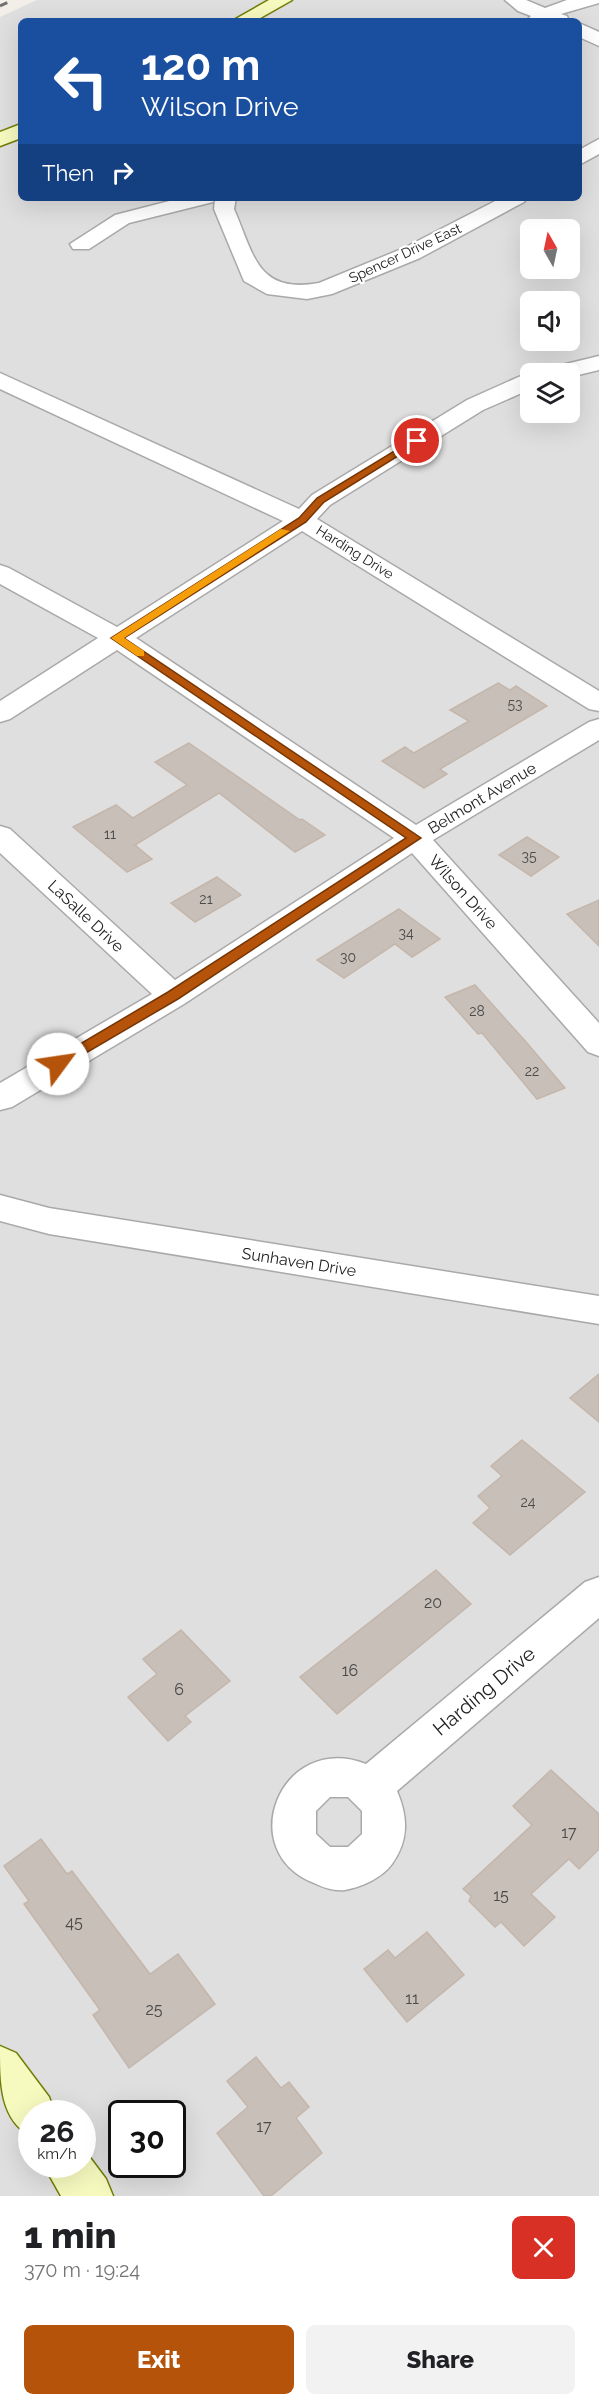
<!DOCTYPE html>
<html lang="en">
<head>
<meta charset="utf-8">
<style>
  :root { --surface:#fff; --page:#f2f2f2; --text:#202124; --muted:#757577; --accent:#b45309 }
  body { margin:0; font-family:Raleway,sans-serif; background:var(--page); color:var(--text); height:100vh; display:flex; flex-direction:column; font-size:22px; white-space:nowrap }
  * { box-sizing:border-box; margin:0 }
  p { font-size:20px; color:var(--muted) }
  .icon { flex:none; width:33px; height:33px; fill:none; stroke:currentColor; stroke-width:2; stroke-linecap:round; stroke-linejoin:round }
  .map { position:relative; height:2196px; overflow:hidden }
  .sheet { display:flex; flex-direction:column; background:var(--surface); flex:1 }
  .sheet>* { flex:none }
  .guide { position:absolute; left:18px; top:18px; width:564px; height:183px; border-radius:9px; box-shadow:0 6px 24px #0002; background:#1a4fa0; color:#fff; overflow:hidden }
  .needle { width:39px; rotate:351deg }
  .tools { position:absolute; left:520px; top:219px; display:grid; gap:12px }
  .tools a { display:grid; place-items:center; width:60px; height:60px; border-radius:9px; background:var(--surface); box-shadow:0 6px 24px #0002; font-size:30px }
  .speed { position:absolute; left:18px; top:2100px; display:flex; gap:12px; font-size:30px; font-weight:700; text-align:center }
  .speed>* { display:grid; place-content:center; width:78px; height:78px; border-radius:50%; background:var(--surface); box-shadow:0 6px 24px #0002; line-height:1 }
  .speed small { font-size:15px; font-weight:400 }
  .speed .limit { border:3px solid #111; border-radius:9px; background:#fff; color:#111 }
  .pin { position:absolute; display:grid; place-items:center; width:51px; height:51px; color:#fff; margin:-26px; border:3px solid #fff; border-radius:50%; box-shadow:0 2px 6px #0007 }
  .me { position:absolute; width:66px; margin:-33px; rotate:59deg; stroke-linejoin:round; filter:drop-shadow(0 0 4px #0008) }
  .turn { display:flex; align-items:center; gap:21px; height:126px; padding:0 24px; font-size:27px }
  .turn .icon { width:78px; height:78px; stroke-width:2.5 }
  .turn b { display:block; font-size:42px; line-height:51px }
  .then { display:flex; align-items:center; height:57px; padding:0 24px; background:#0003; gap:12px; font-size:22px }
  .round { display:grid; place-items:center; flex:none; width:63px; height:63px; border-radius:9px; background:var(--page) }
  .head { display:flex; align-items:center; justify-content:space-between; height:102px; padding:0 24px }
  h1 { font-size:36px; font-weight:800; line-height:45px }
  .cta { display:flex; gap:12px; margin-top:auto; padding:12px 24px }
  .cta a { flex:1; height:69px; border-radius:9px; background:var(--accent); color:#fff; font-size:24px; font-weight:800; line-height:69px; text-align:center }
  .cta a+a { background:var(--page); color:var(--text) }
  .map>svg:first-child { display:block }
  .residential { fill:#e0dfdf; fill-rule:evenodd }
  .building { fill:#c7bfb8; stroke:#c4b6ab; stroke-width:1.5 }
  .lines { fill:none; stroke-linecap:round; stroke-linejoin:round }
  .street-casing { stroke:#a9a9a9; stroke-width:3 }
  .secondary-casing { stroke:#707d05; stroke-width:3 }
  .street { fill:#fff; fill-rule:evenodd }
  .secondary { fill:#f7fabf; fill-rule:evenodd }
  .rail { stroke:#707070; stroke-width:3; stroke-dasharray:8 8; stroke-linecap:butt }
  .route { fill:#b45309; stroke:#753606; stroke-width:1.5 }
  .slow { fill:#f59e0b }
  .labels { text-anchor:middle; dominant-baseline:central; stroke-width:4.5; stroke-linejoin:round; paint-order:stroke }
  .far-street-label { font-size:14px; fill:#222; stroke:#fff }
  .number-label { font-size:14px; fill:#4b4948 }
  .street-label { font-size:16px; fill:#222; stroke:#fff }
  .near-number-label { font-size:16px; fill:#4b4948 }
  .near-street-label { font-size:20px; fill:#222; stroke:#fff }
</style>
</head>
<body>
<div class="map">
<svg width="599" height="2196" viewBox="0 0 599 2196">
  <rect width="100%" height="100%" fill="#f2efe9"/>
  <path class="residential" d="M37,0h562v2196h-599v-2179zM21,21h558v177h-558zM531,230h39v38h-39zM531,302h39v38h-39zM531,374h39v38h-39zM32,2114h50v50h-50zM122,2114h50v50h-50z"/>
  <g class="building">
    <polygon points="498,683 510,690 516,686 547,706 440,769 447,774 424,788 382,761 405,747 414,753 469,721 450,710"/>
    <polygon points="189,743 300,820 302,819 325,835 295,852 219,793 135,845 152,859 127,872 73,827 116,805 133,818 187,785 155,762"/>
    <polygon points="527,837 559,857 531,876 499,855"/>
    <polygon points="217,877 241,895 195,922 171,903"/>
    <polygon points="599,900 599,946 567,914"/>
    <polygon points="399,909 440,939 412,957 395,944 344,978 317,960"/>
    <polygon points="475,985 527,1043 565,1088 537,1099 482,1033 478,1034 445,997"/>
    <polygon points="599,1374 599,1422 570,1398"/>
    <polygon points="522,1440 585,1492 510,1555 473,1523 490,1508 478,1496 502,1476 491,1466"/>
    <polygon points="436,1570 471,1604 337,1714 300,1677"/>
    <polygon points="181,1630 230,1681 185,1716 191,1722 168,1741 128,1697 157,1674 143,1659"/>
    <polygon points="551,1770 599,1814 599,1849 579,1869 569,1859 531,1894 555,1917 524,1946 501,1922 495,1927 469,1901 471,1896 463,1889 532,1825 513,1806"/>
    <polygon points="41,1839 67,1874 72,1871 150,1974 178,1954 215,2004 129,2068 93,2015 100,2010 24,1904 29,1901 4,1866"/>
    <polygon points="427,1932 464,1975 407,2022 364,1969 388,1950 395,1958"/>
    <polygon points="256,2057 281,2088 289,2082 309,2107 296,2118 322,2153 271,2196 264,2196 217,2133 248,2107 227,2081"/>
  </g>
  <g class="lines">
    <g class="street-casing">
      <g id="street">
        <polygon points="505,0 526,0 545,8 567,0 599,0 599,3 561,14 567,16 569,21 526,21 531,16 518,11"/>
        <polygon points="579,23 599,32 599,46 579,37"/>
        <polygon points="599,139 599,154 579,165 579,150"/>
        <path d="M181,198h55l-2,11c20,46 23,85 85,74l85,-35 97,-50h26l-3,4 -104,56 -88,36 -25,5 -40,-5 -23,-13 -30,-72 1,-9 -2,2 -84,21 -40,26h-16l-3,-5 45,-29z"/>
        <polygon points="599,356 599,370 570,377 570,374 542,374 545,369"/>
        <polygon points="0,373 299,509 312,495 467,400 523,375 533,374 531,389 483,410 330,505 317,519 599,691 599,711 589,709 302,531 136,638 416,825 589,722 599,719 599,740 433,840 599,1023 599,1056 588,1052 412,853 184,1004 12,1107 0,1110 0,1083 152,994 0,853 0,826 10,829 175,980 394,838 117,650 10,719 0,722 0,701 98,638 0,584 0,565 9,568 117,627 283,521 0,389"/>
        <polygon points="0,1195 49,1208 599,1296 599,1324 49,1234 0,1221"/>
        <path d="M599,1577v41l-202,173c11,26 12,49 -5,73 -10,14 -31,23 -47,26 -11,1 -21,-2 -31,-7 -81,-32 -33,-152 52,-119l219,-182zM330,1797h18l14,14v23l-14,13h-18l-14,-13v-23z"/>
      </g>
    </g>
    <g class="secondary-casing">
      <g id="secondary">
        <polygon points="269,0 292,0 255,21 232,21"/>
        <polygon points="21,124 21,138 0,146 0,132"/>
        <path d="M0,2046l16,7 33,44 6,17h-23v23c-32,-17 -32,-53 -32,-91z"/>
        <polygon points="82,2147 106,2179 113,2196 61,2196 43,2164 82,2164"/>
      </g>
    </g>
    <use href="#street" class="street"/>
    <use href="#secondary" class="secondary"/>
    <polyline class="rail" points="0,6 13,0"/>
  </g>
  <polygon class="route" points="414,439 422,441 324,502 306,522 124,638 421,838 178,999 62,1067 53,1067 53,1060 168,992 406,838 111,638 299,518 317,498"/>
  <polygon class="slow" points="281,529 290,531 124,638 144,651 144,656 137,656 111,638"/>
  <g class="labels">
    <g class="far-street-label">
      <text transform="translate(405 253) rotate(-25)">Spencer Drive East</text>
      <text transform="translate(355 552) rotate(32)">Harding Drive</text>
    </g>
    <g class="number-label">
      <text x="515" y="704">53</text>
      <text x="110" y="834">11</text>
      <text x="529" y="856">35</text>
      <text x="206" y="899">21</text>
      <text x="406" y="933">34</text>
      <text x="348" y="957">30</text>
      <text x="477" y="1011">28</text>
      <text x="532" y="1071">22</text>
      <text x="528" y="1502">24</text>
    </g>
    <g class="street-label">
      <text transform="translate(482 798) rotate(-31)">Belmont Avenue</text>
      <text transform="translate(463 892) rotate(48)">Wilson Drive</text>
      <text transform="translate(86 916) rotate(43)">LaSalle Drive</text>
      <text transform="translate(299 1262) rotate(9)">Sunhaven Drive</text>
    </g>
    <g class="near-number-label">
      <text x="433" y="1602">20</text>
      <text x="350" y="1670">16</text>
      <text x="179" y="1689">6</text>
      <text x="569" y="1832">17</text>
      <text x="501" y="1895">15</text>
      <text x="74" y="1922">45</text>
      <text x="412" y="1998">11</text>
      <text x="154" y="2009">25</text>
      <text x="264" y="2126">17</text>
    </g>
    <g class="near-street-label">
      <text transform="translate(484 1691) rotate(-40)">Harding Drive</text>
    </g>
  </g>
</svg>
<div class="tools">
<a><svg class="needle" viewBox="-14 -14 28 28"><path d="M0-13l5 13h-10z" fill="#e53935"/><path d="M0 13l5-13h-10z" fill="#757577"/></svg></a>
<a><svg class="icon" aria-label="sound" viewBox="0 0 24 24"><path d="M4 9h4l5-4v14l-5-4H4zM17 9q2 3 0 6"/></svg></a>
<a><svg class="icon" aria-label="layers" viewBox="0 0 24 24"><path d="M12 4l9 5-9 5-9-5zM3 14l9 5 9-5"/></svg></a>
</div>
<div class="speed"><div>26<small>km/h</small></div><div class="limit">30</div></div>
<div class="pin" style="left:417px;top:441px;background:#d93025"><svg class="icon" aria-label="arrive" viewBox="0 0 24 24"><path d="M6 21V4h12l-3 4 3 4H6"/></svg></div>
<svg class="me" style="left:58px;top:1064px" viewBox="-20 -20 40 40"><circle r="19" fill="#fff"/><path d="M0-13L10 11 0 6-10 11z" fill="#b45309"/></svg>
<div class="guide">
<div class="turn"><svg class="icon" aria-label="left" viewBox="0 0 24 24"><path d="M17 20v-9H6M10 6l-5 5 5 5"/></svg><div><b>120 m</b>Wilson Drive</div></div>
<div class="then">Then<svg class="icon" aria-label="right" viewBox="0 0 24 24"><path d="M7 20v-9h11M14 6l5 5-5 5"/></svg></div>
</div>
</div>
<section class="sheet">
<div class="head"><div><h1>1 min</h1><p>370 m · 19:24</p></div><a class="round" style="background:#d93025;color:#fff"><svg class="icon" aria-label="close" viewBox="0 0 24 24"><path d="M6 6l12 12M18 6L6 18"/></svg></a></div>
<div class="cta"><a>Exit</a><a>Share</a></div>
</section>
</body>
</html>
